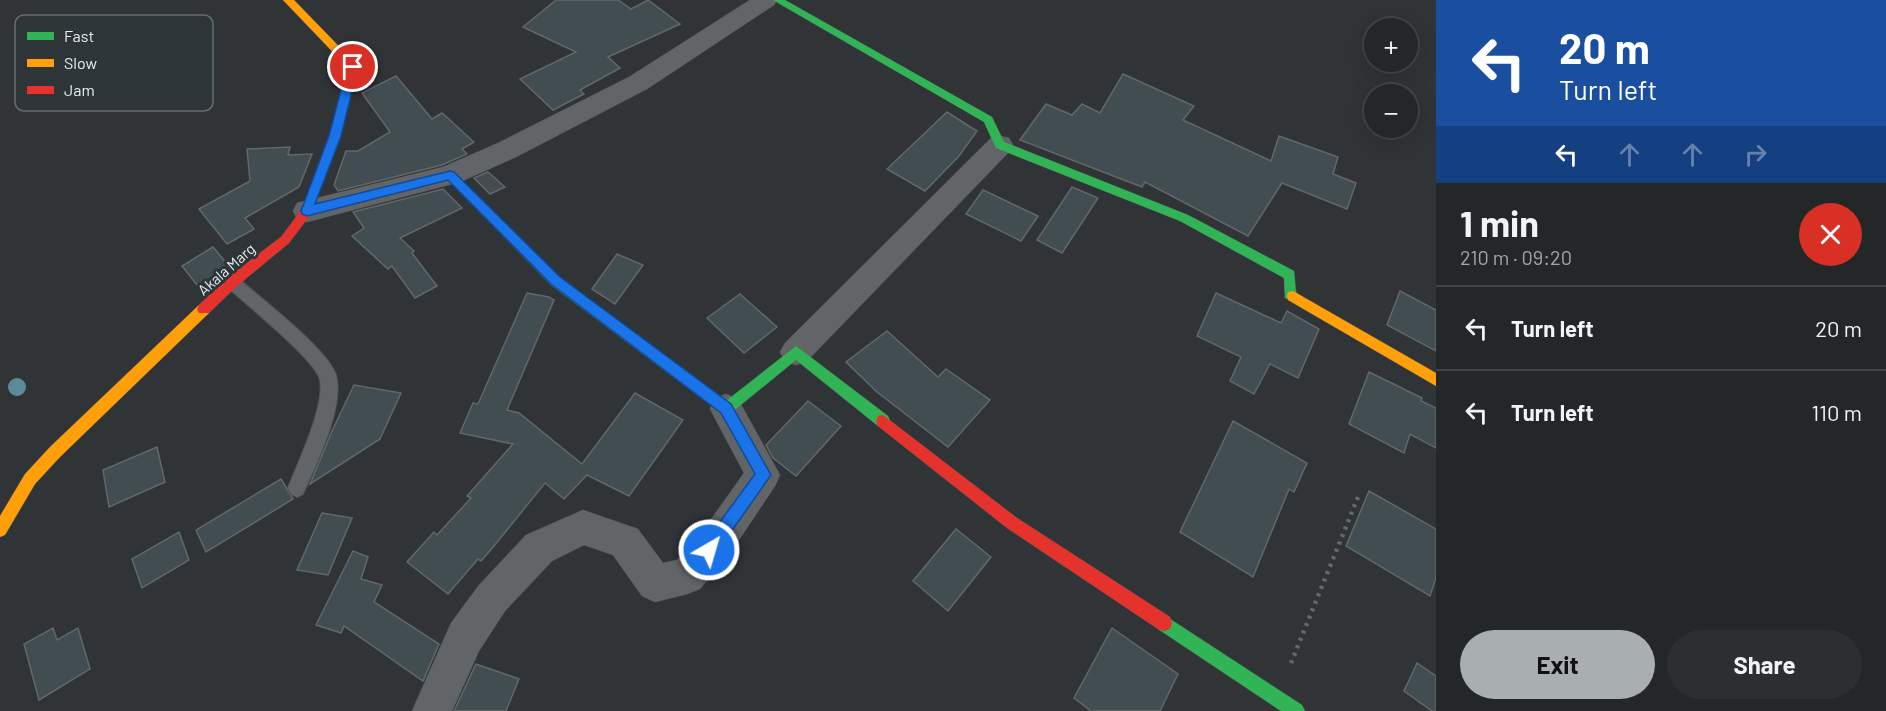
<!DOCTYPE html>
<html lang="en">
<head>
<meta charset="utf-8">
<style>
  :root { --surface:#242728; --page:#2c2f30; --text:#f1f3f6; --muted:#a3a5a8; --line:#414445; --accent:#a9aeb0 }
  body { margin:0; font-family:Barlow,sans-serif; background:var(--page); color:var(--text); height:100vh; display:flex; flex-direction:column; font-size:22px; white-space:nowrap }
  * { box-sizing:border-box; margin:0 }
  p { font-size:20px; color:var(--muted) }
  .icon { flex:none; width:33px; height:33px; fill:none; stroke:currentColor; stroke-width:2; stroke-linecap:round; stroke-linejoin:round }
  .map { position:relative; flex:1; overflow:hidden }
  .drawer { display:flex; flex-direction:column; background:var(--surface); width:450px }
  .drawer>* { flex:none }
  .hud { background:#1a4fa0; color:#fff; overflow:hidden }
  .fabs { position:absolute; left:1364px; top:18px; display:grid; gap:12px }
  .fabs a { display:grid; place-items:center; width:54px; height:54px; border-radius:50%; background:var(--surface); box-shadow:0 6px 24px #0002,0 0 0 2px var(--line); font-size:30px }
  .pin { position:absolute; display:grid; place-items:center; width:51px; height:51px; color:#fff; margin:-26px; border:3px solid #fff; border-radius:50%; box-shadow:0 2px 6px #0007 }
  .me { position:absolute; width:66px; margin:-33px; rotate:38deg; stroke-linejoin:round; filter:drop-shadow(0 0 4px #0008) }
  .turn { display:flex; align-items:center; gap:21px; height:126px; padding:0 24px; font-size:27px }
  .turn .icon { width:78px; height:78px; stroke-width:2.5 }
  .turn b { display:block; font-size:42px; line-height:51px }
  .lanes { display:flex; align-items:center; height:57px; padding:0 24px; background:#0003; justify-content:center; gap:30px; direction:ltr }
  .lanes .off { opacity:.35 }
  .round { display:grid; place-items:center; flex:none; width:63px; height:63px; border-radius:32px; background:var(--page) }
  .head { display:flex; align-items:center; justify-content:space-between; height:102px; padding:0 24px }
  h1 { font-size:36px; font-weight:700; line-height:45px }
  .cta { display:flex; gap:12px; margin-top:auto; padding:12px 24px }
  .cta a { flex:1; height:69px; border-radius:36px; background:var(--accent); color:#111; font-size:24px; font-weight:700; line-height:69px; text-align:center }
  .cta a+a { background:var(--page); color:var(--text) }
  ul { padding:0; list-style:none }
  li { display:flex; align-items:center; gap:18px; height:84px; padding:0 24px; border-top:2px solid var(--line) }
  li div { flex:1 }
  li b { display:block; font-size:22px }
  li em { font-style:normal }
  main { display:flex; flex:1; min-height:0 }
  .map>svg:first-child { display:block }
  .building { fill:#414d51; stroke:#636769; stroke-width:1.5 }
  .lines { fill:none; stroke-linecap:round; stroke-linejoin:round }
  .lane-casing { stroke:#4f5254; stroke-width:2 }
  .street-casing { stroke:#4f5254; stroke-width:1 }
  .fast-casing { stroke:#4f5254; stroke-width:1 }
  .slow-casing { stroke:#4f5254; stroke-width:1 }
  .jam-casing { stroke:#4f5254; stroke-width:1 }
  .path { stroke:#66696a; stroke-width:4.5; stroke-dasharray:3 5; stroke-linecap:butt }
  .lane { fill:#616567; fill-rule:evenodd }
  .street { fill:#616567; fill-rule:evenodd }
  .fast { fill:#30b455; fill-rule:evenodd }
  .slow { fill:#ff9f0a; fill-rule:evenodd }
  .jam { fill:#e5322d; fill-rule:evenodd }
  .tree { fill:#5a8a9b }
  .route { fill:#1a73e8; stroke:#114b97; stroke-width:1.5 }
  .labels { text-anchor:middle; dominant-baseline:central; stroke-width:6; stroke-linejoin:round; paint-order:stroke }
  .street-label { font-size:15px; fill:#eaeff1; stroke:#2d3539 }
  .key { fill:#2d3539; stroke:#666d70; stroke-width:1.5 }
  .key-label { font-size:16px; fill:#eaeff1 }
</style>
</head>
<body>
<main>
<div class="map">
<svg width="1436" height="711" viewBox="0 0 1436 711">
  <rect width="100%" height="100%" fill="#303436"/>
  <g class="building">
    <polygon points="556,0 618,0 631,9 648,0 680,24 608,57 620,68 580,90 584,94 553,110 520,79 576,52 523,27"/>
    <polygon points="1123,74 1194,106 1183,120 1271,161 1279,136 1338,157 1333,174 1356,183 1347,209 1282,183 1248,236 1145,182 1142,187 1020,140 1046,104 1072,115 1082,104 1100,113"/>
    <polygon points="396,76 432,119 442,113 474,142 462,149 467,154 442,165 338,191 334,185 346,151 358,151 390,132 362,93"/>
    <polygon points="947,112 977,131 959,156 925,191 887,169"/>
    <polygon points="290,147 288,155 312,154 299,187 245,218 254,229 227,244 199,209 250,181 247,149"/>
    <polygon points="488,172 505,187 490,194 474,178"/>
    <polygon points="1072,187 1098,198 1062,253 1037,240"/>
    <polygon points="443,189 462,208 400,238 414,251 412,253 437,286 415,298 392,266 388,269 352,236 364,228 353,212"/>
    <polygon points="983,190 1038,216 1021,241 966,214"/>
    <polygon points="213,247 228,265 200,289 182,266"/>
    <polygon points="617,254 643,265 615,304 592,289"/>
    <polygon points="1400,291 1436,310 1436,351 1387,325"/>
    <polygon points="527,293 549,297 554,300 507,410 519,413 582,464 635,393 683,420 629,496 587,475 564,499 545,483 494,546 481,561 478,559 448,594 407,562 434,532 437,535 471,498 467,496 513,444 460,433 473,403 478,404"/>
    <polygon points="1216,293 1281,323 1287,311 1319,329 1298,378 1270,364 1254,394 1230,381 1241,357 1197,336"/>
    <polygon points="740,294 777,327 744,353 707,318"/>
    <polygon points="887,331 938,377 946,369 990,400 948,447 877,392 846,362"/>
    <polygon points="1369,372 1422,398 1421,401 1436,408 1436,448 1410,434 1404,453 1349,424"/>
    <polygon points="354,385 401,393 380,439 310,484 332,431"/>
    <polygon points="808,401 841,426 796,476 773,458 766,445"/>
    <polygon points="1233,421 1307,463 1294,492 1289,489 1253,577 1180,532"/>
    <polygon points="157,447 165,482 109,507 103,470"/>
    <polygon points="281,479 293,499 206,552 196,530"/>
    <polygon points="1369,491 1436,529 1436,578 1430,596 1346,546"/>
    <polygon points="322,513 352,518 328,575 297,570"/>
    <polygon points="956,529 991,557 948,611 913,581"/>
    <polygon points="179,532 189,560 142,588 132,559"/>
    <polygon points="353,551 368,557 361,579 382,585 374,602 439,644 423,681 344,626 341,633 316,625"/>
    <polygon points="53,628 57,640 78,628 90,669 39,700 24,644"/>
    <polygon points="1112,628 1178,674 1160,711 1091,711 1074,698"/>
    <polygon points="1417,663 1436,676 1436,711 1432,711 1404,691"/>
    <polygon points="476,664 519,679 506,711 454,711"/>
  </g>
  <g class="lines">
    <g class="lane-casing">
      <path id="lane" d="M232,276l6,2c22,20 90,71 98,97 9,31 -20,90 -33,119l-6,3 -6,-3 -3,-6c9,-24 40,-87 31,-111 -8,-20 -73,-73 -93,-91l-2,-4 2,-4z"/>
    </g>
    <g class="street-casing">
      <g id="street">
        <polygon points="750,0 777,0 774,5 647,89 516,157 460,182 307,222 297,219 293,211 297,203 443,167 498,143 629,77"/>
        <polygon points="1000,136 1009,138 1013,145 1009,152 807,361 796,365 785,361 780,352 785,343 991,138"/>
        <polygon points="726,394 738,399 780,475 775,486 733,549 700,589 687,594 655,602 642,596 613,555 584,545 552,561 505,611 479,651 452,711 412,711 451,623 479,585 526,535 583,510 638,529 663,563 677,560 707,525 744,473 710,409 714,399"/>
      </g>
    </g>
    <g class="fast-casing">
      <g id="fast">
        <polygon points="773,0 785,0 992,117 1004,142 1188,215 1294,271 1296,292 1299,296 1298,300 1293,301 1285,298 1284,278 1180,221 996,148 984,122"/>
        <polygon points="450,171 454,172 559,277 726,401 796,346 888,416 890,421 888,426 883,427 878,426 796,360 731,413 726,415 721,413 551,285 446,178 444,175"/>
        <polygon points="1164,615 1302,705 1305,711 1281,711 1158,629 1156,623 1158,617"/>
      </g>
    </g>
    <g class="slow-casing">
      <g id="slow">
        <polygon points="283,0 294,0 357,65 358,67 350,98 346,99 341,95 348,68"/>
        <polygon points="1293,291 1436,373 1436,386 1288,300 1287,296 1288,292"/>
        <polygon points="204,304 209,305 211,309 209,313 60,457 35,484 5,535 0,537 0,516 25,474 50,447 199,305"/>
      </g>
    </g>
    <g class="jam-casing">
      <g id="jam">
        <polygon points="346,91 351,95 341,136 311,214 289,243 237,286 209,313 199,313 197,309 199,305 227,278 281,237 302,209 329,136 341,95"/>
        <polygon points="883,415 1017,518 1170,617 1172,623 1170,629 1164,631 1158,629 1007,528 878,426 876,421 878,416"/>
      </g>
    </g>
    <polyline class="path" points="1291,663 1358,497"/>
    <use href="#lane" class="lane"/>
    <use href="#street" class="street"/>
    <use href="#fast" class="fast"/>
    <use href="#slow" class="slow"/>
    <use href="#jam" class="jam"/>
  </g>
  <circle class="tree" cx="17" cy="387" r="9"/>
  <polygon class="route" points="353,64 358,67 341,136 315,204 450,171 454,172 560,277 731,404 771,475 714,556 709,558 703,556 701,550 703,545 755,474 721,413 551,284 448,180 307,216 302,214 301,211 329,136 347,67"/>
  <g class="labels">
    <g class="street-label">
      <text transform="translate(226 269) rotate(-41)">Akala Marg</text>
    </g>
  </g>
  <rect x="15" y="15" width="198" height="96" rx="9" class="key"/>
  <rect x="27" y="32" width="27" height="8" fill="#30b455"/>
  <rect x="27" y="59" width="27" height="8" fill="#ff9f0a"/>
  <rect x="27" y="86" width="27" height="8" fill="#e5322d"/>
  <g class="key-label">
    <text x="64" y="42">Fast</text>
    <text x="64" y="69">Slow</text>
    <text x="64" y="96">Jam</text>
  </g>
</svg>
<div class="fabs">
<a>+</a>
<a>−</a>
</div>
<div class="pin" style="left:353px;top:67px;background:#d93025"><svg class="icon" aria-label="arrive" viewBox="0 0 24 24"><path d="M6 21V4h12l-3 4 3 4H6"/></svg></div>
<svg class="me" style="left:709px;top:550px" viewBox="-20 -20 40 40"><circle r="17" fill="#1a73e8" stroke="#fff" stroke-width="3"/><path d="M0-11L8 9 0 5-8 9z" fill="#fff"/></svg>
</div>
<section class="drawer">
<div class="hud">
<div class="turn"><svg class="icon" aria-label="left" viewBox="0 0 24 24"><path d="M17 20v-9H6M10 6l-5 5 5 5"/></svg><div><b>20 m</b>Turn left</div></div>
<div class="lanes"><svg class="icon" aria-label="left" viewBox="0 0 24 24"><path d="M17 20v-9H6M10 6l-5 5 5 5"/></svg><svg class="icon off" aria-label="ahead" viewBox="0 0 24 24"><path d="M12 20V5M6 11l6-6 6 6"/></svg><svg class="icon off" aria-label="ahead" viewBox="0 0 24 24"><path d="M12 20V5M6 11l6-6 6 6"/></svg><svg class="icon off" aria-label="right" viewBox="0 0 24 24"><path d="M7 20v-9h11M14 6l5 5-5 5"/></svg></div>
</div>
<div class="head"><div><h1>1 min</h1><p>210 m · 09:20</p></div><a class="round" style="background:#d93025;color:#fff"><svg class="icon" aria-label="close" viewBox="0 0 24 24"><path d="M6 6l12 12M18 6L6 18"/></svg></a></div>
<ul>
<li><svg class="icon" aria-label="left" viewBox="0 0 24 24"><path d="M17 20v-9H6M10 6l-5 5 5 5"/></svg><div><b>Turn left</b></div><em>20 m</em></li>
<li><svg class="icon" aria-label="left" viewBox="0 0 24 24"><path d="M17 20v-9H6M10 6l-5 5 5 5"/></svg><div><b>Turn left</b></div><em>110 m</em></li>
</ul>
<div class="cta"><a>Exit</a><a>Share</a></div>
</section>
</main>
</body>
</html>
